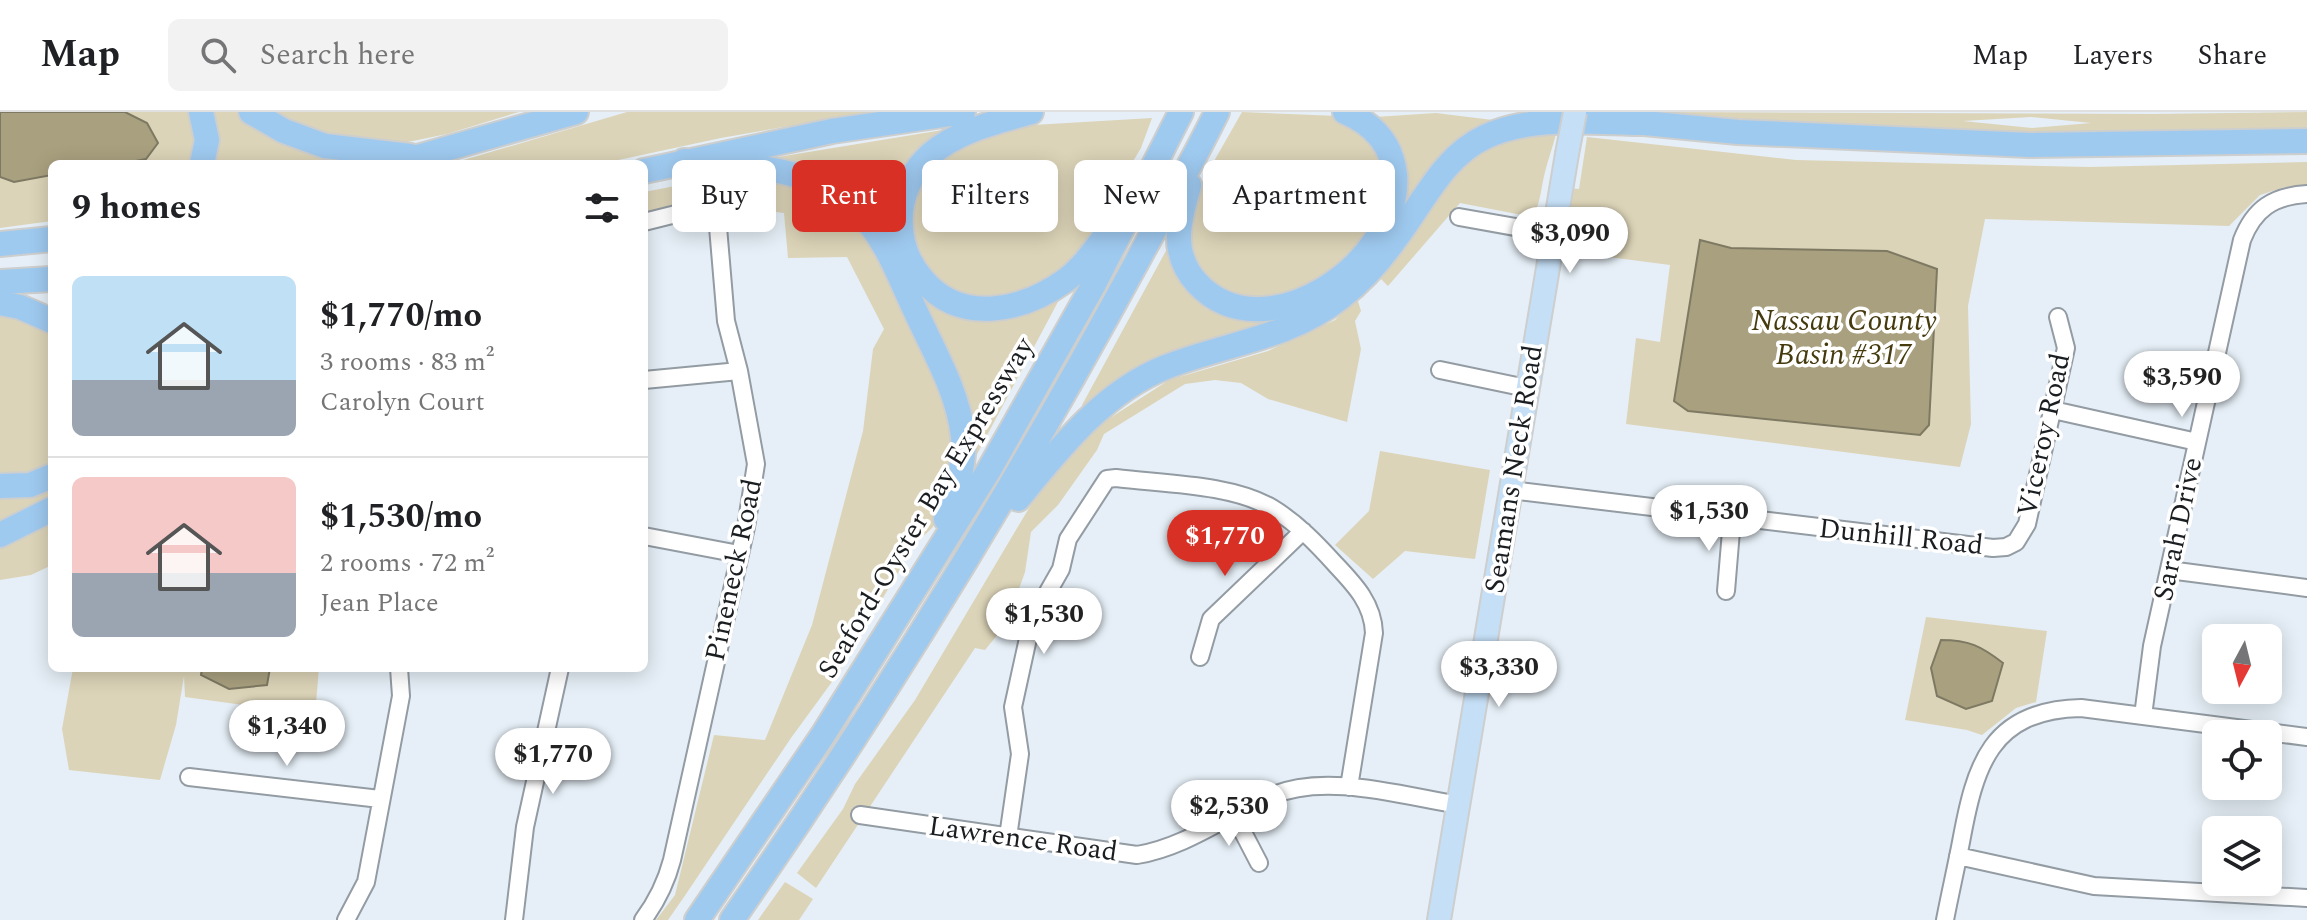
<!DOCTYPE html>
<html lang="en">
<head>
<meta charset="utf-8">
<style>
  body { margin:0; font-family:Spectral,serif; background:#f2f2f2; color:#202124; height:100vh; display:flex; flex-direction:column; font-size:30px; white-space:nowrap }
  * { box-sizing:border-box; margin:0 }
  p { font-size:26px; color:#757577 }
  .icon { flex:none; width:44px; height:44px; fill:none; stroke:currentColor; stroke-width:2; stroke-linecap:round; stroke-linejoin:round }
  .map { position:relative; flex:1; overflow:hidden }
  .side { position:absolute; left:48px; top:48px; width:600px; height:512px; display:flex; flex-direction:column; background:#fff; border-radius:12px; box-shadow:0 4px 20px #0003 }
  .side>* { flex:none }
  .top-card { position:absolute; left:672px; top:48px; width:760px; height:72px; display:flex; gap:16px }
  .needle { width:52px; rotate:187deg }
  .tools { position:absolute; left:2202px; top:512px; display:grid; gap:16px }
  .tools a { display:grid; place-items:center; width:80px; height:80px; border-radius:12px; background:#fff; box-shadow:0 4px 20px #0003; font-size:40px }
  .price { position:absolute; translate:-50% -68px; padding:0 18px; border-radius:28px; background:#fff; color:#222; font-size:26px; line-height:52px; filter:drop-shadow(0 2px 4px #0008) }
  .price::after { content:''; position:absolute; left:50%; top:48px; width:24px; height:18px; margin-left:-12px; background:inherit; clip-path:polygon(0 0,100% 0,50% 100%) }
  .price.selected { background:#d93025; color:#fff }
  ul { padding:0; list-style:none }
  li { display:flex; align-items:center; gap:24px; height:200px; padding:0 24px }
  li+li { border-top:2px solid #e0e0e0 }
  li span { display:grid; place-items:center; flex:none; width:224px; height:160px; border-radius:12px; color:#555 }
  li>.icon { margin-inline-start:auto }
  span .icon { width:96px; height:96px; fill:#fffc; stroke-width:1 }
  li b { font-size:34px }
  h2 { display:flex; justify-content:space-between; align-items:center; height:96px; padding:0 24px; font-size:34px }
  .pill { padding:0 28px; border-radius:12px; background:#fff; box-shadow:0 4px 20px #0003; font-size:28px; line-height:72px }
  .pill.selected { background:#d93025; color:#fff }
  header { display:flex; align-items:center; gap:48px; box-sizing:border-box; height:112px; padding:0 40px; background:#fff; border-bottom:2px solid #e0e0e0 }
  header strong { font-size:38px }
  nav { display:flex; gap:44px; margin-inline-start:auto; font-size:28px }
  .search { width:560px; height:72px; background:#f2f2f2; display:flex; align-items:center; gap:20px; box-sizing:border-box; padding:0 28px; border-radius:12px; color:#757577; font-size:30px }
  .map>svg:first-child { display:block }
  .green { fill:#dcd4b8; fill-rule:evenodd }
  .water { fill:#a9a07f; stroke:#7e7963; stroke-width:2 }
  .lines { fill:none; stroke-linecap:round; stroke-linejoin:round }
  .minor-casing { stroke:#939ba3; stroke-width:20 }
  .major-casing { stroke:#cdcece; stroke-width:26 }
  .highway-casing { stroke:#cdcece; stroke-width:28 }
  .minor { stroke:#fff; stroke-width:16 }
  .major { stroke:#c5dff6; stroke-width:22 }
  .highway { stroke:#9fcaf0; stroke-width:24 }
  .major-bridge-casing { stroke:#cdcece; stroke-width:26; stroke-linecap:butt }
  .major-bridge { stroke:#c5dff6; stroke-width:22 }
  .labels { text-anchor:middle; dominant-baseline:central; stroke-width:7; stroke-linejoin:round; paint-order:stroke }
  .street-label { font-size:28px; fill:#1b1e21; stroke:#fff }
  .water-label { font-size:30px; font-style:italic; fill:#463b0f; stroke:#fff }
</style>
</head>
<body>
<header>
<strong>Map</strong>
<div class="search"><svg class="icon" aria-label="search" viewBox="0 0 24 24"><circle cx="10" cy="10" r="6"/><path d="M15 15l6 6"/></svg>Search here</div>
<nav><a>Map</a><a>Layers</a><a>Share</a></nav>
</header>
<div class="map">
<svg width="2307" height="808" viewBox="0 0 2307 808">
  <rect width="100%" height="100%" fill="#e6eff7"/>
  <!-- green -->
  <path class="green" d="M0 0H190L198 36 192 52H52V109L0 116Z
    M207 0H237L285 29 354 48V52H212Z
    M257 0H519L447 22 398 32H357Z
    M627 0H870L721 26 600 52H450Z
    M1242 0 1338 4 1360 15 1389 55 1384 99 1338 161 1293 186 1249 193 1193 157 1183 120 1197 79Z
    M1664 0 2153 2 2307 0V20L2107 24 1884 19ZM2031 5 2091 11 2032 16 1963 9Z
    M1436 1 1501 9 1399 111 1375 5Z
    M1152 6 1141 36 1074 148 1041 176 997 192 952 184 917 152 905 109 916 66 940 43 1014 14Z
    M961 15 945 24 889 127 777 50 778 45Z
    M1556 22C1553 35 1548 47 1545 60 1541 76 1541 89 1533 105L1460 91 1388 174 1379 165 1422 111 1450 64 1470 45 1503 25Z
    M1587 25 1796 48 2089 55 2307 50V74L2285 75 2260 83 2229 114 1985 107 1968 194 1971 312 1960 355 1626 312 1636 226 1660 230 1670 153 1555 138 1566 76 1579 77Z
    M743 63 771 64 836 86 877 130 955 315 946 396 932 416 915 432 837 563 791 626 684 785 668 808H656L675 783 714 623 765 628 812 513 863 319 873 237 884 217 847 145 788 146 784 101 734 94 723 99C702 80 668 95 644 100V80L696 70 741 71Z
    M1174 124 1180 166 1206 197 1244 207 1301 200 1083 298 1082 293Z
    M919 173 940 191 1058 180 1060 186 966 363Z
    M1357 186 1361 199 1355 209 1361 237 1347 310 1268 287 1241 271 1215 268 1185 272 1104 322 1097 338 1058 393 1031 420 1025 460 1007 511 985 538 975 536 816 776 797 761 843 697 855 672 915 588 1035 386 1096 315 1169 268 1268 239 1335 208Z
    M0 199 52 219V356L0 368Z
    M1380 339 1490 358 1475 447 1405 439 1373 467 1335 433 1369 399Z
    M52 370V392L0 417V382Z
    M52 406V453L31 463 0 468V432Z
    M1926 505 2047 519 2036 590 2016 596 1982 623 1967 618 1905 608Z
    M73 556H202V563L266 573 270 556H319L315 603 185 585 184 564 176 613 160 668 69 658 62 617Z
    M785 770 813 787 799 808H758Z"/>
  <!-- water -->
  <path class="water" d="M0 0H125L147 11 158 31 146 47 121 52H52V63L14 70 0 65Z
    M1700 128 1731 136 1887 139 1937 157 1929 313 1920 323 1688 299 1674 289Z
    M1941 528C1969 528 1981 534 2003 551L1992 589 1966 597 1937 584 1931 556Z
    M202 556H270L267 573 229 577 201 563Z"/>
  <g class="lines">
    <!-- minor casing -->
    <g class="minor-casing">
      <path id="minor" d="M1459 105 1554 122
        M1440 258 1526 276
        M644 268 739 259
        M2053 298 2197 330
        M1510 378 1993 436 2006 435 2016 430 2027 412 2066 236 2058 205
        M644 424 739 442
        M2169 458 2307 476
        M1726 479 1732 407
        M1200 545 1211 507 1303 419
        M2143 604 2152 534 2242 128C2254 97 2273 84 2307 82
        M189 665 380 687
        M860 703 1137 743C1186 735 1227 703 1271 684 1325 660 1403 684 1459 693
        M1234 703 1259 751
        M1008 725 1020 642 1013 595 1032 508 1061 457 1068 427 1107 367 1116 366C1164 372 1231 372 1272 396 1297 411 1317 432 1336 453 1355 473 1373 492 1374 521L1349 675
        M1958 744 2094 774 2307 786
        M346 808 366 770 401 584 399 556
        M514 808 525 715 560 556
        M643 808C657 789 666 771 672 748L746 415 756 352 739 259 726 209 718 115 710 102 696 97 644 110
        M1945 808C1950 782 1956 756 1961 730 1975 654 1990 598 2081 596L2307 625"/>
    </g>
    <!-- major casing -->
    <g class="major-casing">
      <path id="major" d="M1439 808 1567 42"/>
    </g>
    <!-- highway casing -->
    <g class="highway-casing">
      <path id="highway" d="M201 0 207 28 202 52
        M251 0 284 19 325 34 410 44
        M1031 0C997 10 959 18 931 42 914 57 903 78 901 100 899 125 906 149 923 168 961 213 1023 199 1066 168 1082 156 1094 139 1106 123
        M1634 10 1738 20 2029 33 2307 29
        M684 49C733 53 789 53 833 79 848 88 862 102 873 116 891 141 902 171 915 198 933 238 958 279 963 324 965 353 957 380 946 407
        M393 52 576 0
        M644 59 832 19 963 0
        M1189 73C1185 89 1180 104 1179 120 1178 139 1184 157 1197 171 1264 244 1402 150 1395 63 1392 32 1373 12 1345 0
        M0 132 52 127
        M0 170 52 167
        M0 191 20 195 52 209
        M0 374 30 373 52 364
        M1018 387C1059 337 1104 279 1166 255 1226 231 1288 227 1340 186 1361 170 1379 150 1394 129 1422 93 1442 45 1485 25 1534 2 1595 11 1647 11
        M0 423 52 397
        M697 808 823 623 989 358 1094 172 1181 0
        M732 808C881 594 1016 373 1140 144 1166 96 1193 49 1217 0"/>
    </g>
    <!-- minor -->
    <use href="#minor" class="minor"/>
    <!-- major -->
    <use href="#major" class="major"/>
    <!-- highway -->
    <use href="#highway" class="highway"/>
    <!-- major-bridge casing -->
    <g class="major-bridge-casing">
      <path id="major-bridge" d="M1567 42 1575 0"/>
    </g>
    <!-- major-bridge -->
    <use href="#major-bridge" class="major-bridge"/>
  </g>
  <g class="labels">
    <!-- street labels -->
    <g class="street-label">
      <text transform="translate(2044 323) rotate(-78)">Viceroy Road</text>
      <text transform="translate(1514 357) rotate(-81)">Seamans Neck Road</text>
      <text transform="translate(926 396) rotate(-59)">Seaford-Oyster Bay Expressway</text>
      <text transform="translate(2178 417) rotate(-78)">Sarah Drive</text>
      <text transform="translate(1901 425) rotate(6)">Dunhill Road</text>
      <text transform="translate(734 458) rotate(-78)">Pineneck Road</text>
      <text transform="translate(1023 727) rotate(8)">Lawrence Road</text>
    </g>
    <!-- water labels -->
    <g class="water-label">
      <text x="1844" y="209">Nassau County<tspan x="1844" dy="34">Basin #317</tspan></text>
    </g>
  </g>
</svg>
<div class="tools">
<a><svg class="needle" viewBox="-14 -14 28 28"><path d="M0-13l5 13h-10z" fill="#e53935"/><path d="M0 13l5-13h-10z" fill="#757577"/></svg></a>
<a><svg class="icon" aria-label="locate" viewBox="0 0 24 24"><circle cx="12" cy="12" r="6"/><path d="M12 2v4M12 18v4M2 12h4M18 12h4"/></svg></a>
<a><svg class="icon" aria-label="layers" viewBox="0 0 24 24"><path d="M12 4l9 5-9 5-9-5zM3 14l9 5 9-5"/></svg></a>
</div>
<b class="price" style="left:1570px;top:163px">$3,090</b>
<b class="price" style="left:2182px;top:307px">$3,590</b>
<b class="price" style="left:1709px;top:441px">$1,530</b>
<b class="price selected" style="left:1225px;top:466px">$1,770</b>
<b class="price" style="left:1044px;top:544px">$1,530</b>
<b class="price" style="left:1499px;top:597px">$3,330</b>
<b class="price" style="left:287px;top:656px">$1,340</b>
<b class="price" style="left:553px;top:684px">$1,770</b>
<b class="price" style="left:1229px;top:736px">$2,530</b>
<div class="top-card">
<a class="pill">Buy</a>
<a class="pill selected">Rent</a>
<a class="pill">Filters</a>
<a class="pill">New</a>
<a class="pill">Apartment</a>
</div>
<section class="side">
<h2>9 homes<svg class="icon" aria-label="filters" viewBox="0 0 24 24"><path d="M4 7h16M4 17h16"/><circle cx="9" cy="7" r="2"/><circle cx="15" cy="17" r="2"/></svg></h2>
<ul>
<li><span style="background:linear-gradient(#bfe0f5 65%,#9aa5b1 0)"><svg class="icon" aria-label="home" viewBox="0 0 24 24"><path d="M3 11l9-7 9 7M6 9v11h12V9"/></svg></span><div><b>$1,770/mo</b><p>3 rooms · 83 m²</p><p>Carolyn Court</p></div></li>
<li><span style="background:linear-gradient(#f6c9c9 60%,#9aa5b1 0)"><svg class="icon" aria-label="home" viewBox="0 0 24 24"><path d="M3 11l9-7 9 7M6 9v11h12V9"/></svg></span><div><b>$1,530/mo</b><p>2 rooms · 72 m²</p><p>Jean Place</p></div></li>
</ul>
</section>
</div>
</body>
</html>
